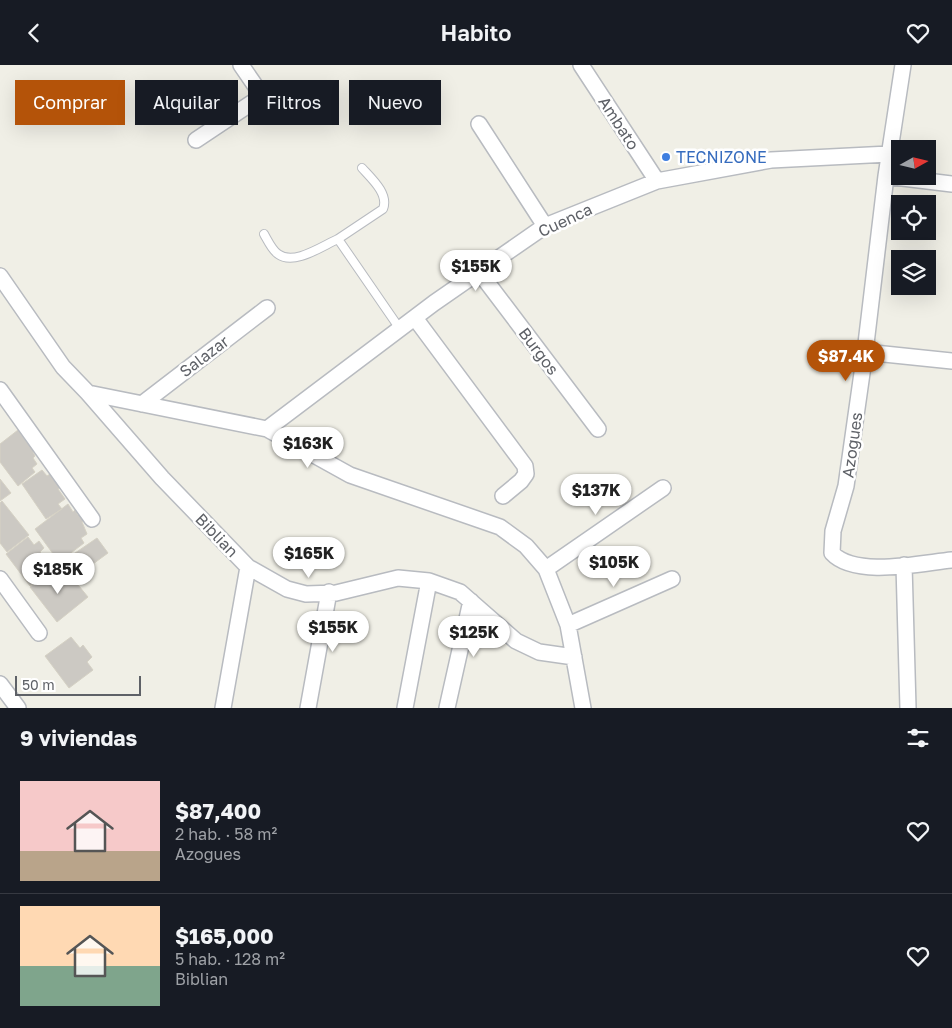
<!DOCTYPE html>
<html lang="es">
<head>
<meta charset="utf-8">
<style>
  body { margin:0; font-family:"Golos Text",sans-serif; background:#20242c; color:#f1f3f6; height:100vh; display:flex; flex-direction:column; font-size:19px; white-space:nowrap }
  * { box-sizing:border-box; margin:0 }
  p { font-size:16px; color:#9ea1a6 }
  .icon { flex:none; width:28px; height:28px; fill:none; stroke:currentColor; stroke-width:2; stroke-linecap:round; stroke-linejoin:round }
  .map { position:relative; height:643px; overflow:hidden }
  .drawer { display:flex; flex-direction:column; background:#171b24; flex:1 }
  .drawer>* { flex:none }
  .guide { position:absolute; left:15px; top:15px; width:500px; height:45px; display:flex; gap:10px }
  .needle { width:32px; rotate:82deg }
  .tools { position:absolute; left:891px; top:75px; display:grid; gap:10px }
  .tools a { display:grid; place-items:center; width:45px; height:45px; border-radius:0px; background:#171b24; box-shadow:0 5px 20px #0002; font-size:25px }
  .scale { position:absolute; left:15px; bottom:12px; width:126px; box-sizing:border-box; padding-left:5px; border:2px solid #5e6167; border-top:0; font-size:14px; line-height:18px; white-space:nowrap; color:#5e6167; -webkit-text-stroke:4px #fff; paint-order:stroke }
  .price { position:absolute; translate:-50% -42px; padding:0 11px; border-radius:18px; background:#fff; color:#222; font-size:16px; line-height:32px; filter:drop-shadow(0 1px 2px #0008) }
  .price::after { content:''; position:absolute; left:50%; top:30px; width:15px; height:11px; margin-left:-8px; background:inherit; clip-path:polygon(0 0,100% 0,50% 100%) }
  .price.current { background:#b45309; color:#fff }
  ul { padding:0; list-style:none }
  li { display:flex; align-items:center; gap:15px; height:125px; padding:0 20px }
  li+li { border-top:1px solid #363941 }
  li span { display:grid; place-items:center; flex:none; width:140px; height:100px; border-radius:0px; color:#555 }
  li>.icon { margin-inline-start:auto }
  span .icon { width:60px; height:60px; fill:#fffc; stroke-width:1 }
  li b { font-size:21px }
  h2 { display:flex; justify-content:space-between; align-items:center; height:60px; padding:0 20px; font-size:21px }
  .chip { padding:0 18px; border-radius:0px; background:#171b24; box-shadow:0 5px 20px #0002; font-size:18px; line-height:45px }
  .chip.current { background:#b45309; color:#fff }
  header { display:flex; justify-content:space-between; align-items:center; height:65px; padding:0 20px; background:#171b24; font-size:22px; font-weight:600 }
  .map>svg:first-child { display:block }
  .building { fill:#ccc9c3; stroke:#d5d1c4 }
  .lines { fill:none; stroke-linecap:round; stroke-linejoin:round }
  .lane-casing { stroke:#b8bbc0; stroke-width:10 }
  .street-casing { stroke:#b8bbc0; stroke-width:18 }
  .lane { stroke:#fff; stroke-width:8 }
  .street { stroke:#fff; stroke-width:15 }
  .shop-dot { fill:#3f7fe0; stroke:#fff; stroke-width:2 }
  .labels { text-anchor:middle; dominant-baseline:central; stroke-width:5; stroke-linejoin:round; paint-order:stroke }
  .street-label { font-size:16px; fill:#5e6167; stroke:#fff }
  .shop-label { font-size:16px; fill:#366cbe; stroke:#fff; text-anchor:start }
</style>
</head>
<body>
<header><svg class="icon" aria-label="back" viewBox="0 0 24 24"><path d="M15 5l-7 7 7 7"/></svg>Habito<svg class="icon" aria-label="heart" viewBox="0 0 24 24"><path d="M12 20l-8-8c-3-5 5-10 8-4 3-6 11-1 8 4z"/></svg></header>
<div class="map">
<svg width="952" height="643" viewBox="0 0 952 643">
  <rect width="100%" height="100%" fill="#f0efe6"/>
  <!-- building -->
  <path class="building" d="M18 365 28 379 34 375 39 382 33 387 35 391 33 393 37 399 32 403 35 407 18 421 0 397V379Z
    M42 405 47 411 50 409 54 415 58 412 64 420 58 424 65 434 58 439 62 444 46 454 22 419Z
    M0 414 11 428 0 436Z
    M2 436 29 470 7 487 0 478V438Z
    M68 439 73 447 75 445 78 450 82 447 87 453 82 457 87 469 81 473 84 478 59 497 35 464Z
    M28 472 34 480 39 476 44 483 40 487 52 503 30 521 6 489Z
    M97 473 108 488 71 515 59 499Z
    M53 504 69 519 74 515 88 532 57 557 30 522Z
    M71 572 80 583 83 580 92 592 87 597 93 605 69 623 45 591Z"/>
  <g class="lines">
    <!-- lane casing -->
    <g class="lane-casing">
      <path id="lane" d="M264 169C268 176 272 185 278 189 294 201 322 181 338 174L400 264
        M338 174 383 144C389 129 372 114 362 103"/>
    </g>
    <!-- street casing -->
    <g class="street-casing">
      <path id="street" d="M241 0 272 45
        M581 0 657 116
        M903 0 886 111 865 287 846 421 833 466 832 488C855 513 921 498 952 495
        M479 59 545 161
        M196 75 262 31
        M886 111 952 119
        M480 208 598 364
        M0 211 63 302 88 328 267 364 350 410 500 462 526 481 546 504 568 560 583 643
        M415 253 525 401 526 409 521 416 503 431
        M865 287 952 296
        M0 325 92 454
        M88 328 162 413 248 502 287 524 306 529 336 528 398 513 429 516 460 527 516 576 539 587 574 592
        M142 339 267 243
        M267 364 434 238 545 161 657 116 771 95 889 89
        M904 500 908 643
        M546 504 663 423
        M0 514 39 568
        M568 560 672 514
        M0 619 18 643
        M223 643 248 502
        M308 643 329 527
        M405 643 429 516
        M447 643 471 536"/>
    </g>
    <!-- lane -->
    <use href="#lane" class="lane"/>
    <!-- street -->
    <use href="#street" class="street"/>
  </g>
  <!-- markers -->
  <circle class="shop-dot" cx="666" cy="92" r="5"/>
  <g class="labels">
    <!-- street labels -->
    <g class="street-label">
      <text transform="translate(619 58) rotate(57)">Ambato</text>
      <text transform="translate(565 155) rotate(-25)">Cuenca</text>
      <text transform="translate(539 286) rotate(53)">Burgos</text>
      <text transform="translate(204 291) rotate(-37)">Salazar</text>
      <text transform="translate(852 380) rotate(-82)">Azogues</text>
      <text transform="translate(217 470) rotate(46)">Biblian</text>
    </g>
    <!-- shop labels -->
    <g class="shop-label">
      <text x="676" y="92">TECNIZONE</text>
    </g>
  </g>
</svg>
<div class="tools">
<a><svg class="needle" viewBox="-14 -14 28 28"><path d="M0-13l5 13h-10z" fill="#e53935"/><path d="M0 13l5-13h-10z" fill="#9ea1a6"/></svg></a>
<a><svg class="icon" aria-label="locate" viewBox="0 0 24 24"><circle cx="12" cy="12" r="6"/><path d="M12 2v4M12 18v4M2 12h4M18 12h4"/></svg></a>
<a><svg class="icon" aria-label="layers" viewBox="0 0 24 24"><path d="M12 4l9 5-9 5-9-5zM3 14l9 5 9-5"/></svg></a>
</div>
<div class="scale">50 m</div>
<b class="price" style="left:476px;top:227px">$155K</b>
<b class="price current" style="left:846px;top:317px">$87.4K</b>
<b class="price" style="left:308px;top:404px">$163K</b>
<b class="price" style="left:596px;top:451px">$137K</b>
<b class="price" style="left:309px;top:514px">$165K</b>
<b class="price" style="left:614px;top:523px">$105K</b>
<b class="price" style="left:58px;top:530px">$185K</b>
<b class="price" style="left:333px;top:588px">$155K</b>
<b class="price" style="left:474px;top:593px">$125K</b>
<div class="guide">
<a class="chip current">Comprar</a>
<a class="chip">Alquilar</a>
<a class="chip">Filtros</a>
<a class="chip">Nuevo</a>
</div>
</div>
<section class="drawer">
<h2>9 viviendas<svg class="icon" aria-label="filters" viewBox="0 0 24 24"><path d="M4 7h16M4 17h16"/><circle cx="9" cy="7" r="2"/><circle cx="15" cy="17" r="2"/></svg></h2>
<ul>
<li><span style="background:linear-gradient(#f6c9c9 70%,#b9a48a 0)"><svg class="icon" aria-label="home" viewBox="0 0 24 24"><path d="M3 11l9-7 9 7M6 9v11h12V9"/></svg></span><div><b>$87,400</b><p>2 hab. · 58 m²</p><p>Azogues</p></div><svg class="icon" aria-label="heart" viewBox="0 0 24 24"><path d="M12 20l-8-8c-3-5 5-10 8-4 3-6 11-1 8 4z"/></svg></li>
<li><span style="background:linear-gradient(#ffd9b3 60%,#7fa58c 0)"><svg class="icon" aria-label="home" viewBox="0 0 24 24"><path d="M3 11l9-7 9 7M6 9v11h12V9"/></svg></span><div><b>$165,000</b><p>5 hab. · 128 m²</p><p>Biblian</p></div><svg class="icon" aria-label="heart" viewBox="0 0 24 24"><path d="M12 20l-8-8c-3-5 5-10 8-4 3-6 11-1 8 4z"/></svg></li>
</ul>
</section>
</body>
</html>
